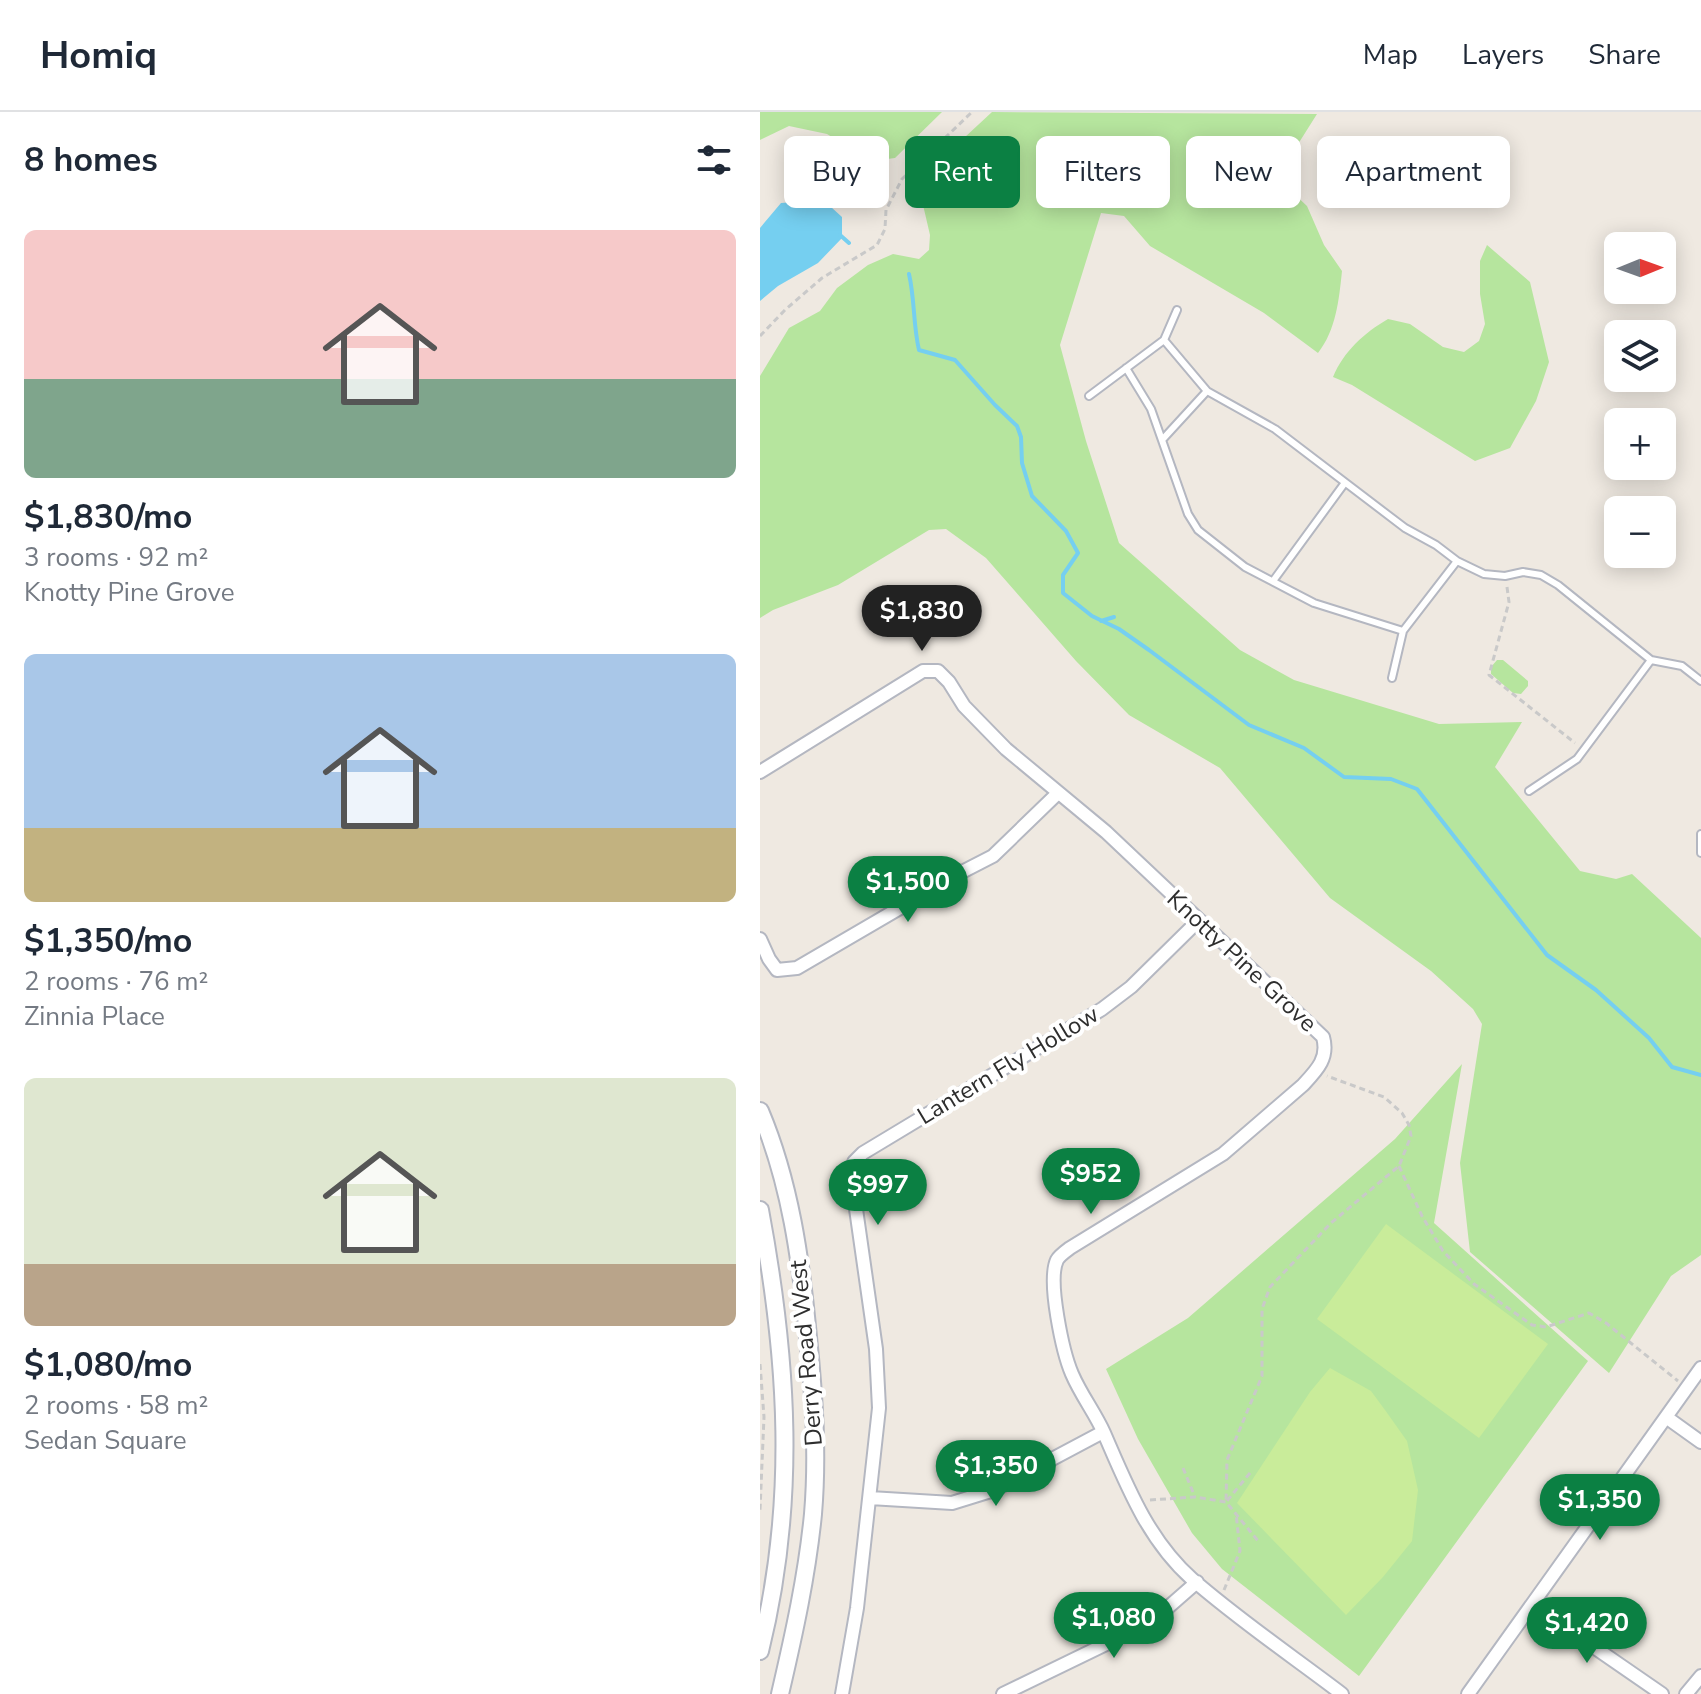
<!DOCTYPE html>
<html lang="en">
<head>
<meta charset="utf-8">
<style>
  body { margin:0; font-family:"Nunito Sans",sans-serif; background:#f2f2f3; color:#1f2937; height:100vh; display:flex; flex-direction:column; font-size:30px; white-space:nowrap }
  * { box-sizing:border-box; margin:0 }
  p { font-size:26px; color:#747a83 }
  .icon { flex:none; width:44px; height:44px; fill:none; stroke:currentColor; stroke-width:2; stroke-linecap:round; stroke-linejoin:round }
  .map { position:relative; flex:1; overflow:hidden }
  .drawer { display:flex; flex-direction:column; background:#fff; width:760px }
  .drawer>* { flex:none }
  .hud { position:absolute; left:24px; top:24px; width:760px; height:72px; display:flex; gap:16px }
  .needle { width:52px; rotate:89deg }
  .controls { position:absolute; left:844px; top:120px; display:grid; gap:16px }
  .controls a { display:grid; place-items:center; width:72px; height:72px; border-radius:12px; background:#fff; box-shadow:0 4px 20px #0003; font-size:40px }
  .price { position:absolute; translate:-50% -68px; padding:0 18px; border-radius:28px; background:#0b8043; color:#fff; font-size:26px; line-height:52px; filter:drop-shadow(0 2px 4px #0008) }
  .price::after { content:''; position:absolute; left:50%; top:48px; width:24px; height:18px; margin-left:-12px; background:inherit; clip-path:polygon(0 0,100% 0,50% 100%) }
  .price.on { background:#222; color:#fff }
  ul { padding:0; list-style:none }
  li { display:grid; align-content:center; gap:16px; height:424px; padding:0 24px }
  li span { display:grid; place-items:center; height:248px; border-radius:12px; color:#555 }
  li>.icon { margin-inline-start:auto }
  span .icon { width:144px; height:144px; fill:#fffc; stroke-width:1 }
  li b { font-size:34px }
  h2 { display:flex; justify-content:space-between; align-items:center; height:96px; padding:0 24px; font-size:34px }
  .chip { padding:0 28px; border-radius:12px; background:#fff; box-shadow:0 4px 20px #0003; font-size:28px; line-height:72px }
  .chip.on { background:#0b8043; color:#fff }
  header { display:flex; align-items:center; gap:48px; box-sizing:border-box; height:112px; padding:0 40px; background:#fff; border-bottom:2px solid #e0e1e3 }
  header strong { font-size:38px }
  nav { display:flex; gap:44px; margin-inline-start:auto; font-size:28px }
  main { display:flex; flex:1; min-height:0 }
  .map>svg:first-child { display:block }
  .green { fill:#b6e59e }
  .pitch { fill:#c9ec9a }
  .water { fill:#75cff0 }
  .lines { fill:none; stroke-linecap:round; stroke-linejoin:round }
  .stream { stroke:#75cff0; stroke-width:4 }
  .lane-casing { stroke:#b4b7c1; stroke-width:10 }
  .street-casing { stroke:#b4b7c1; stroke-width:16 }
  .secondary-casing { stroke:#b4b7c1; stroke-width:20 }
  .path { stroke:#c9c9c9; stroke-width:3; stroke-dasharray:6 4; stroke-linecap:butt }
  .lane { stroke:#fff; stroke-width:6 }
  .street { stroke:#fff; stroke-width:12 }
  .secondary { stroke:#fff; stroke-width:16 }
  .labels { text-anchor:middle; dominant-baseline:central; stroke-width:8; stroke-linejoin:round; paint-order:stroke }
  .street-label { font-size:24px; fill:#2e2e2e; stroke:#fff }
</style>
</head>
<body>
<header>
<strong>Homiq</strong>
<nav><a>Map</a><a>Layers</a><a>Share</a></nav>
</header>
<main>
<section class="drawer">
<h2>8 homes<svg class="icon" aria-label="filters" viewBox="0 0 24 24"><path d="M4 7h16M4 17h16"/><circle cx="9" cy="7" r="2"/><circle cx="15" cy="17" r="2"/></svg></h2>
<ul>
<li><span style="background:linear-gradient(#f6c9c9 60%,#7fa58c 0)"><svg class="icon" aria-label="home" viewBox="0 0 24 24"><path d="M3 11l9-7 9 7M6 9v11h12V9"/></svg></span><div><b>$1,830/mo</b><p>3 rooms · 92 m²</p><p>Knotty Pine Grove</p></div></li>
<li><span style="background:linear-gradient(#a9c7e8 70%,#c2b280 0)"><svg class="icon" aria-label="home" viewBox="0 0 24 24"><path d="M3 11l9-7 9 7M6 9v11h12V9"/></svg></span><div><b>$1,350/mo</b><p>2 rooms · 76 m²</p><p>Zinnia Place</p></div></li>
<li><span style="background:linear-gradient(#dfe7d0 75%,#b9a48a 0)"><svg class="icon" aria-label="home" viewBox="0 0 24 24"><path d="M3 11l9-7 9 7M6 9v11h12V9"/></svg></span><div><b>$1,080/mo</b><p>2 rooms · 58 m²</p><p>Sedan Square</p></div></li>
</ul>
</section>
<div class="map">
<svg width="941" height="1582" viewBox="0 0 941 1582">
  <rect width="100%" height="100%" fill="#efe9e1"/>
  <!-- green -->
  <path class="green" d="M0 0H182L135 46 111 49 67 22 29 14 0 28Z
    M232 0 557 2 528 48 531 79 547 94 564 133 582 159C579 188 576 218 558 241L504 201 390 134 364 104 341 101 300 233 326 329 359 431 480 538 534 568 679 612 762 610 735 655 820 759 856 767 872 762 941 826V1143L911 1164 849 1261 710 1140 700 1051 722 912 713 897 671 859 570 786 460 656 369 603 316 549 226 446 186 417 169 418 78 473 13 498 0 506V264L29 216 60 199 77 176 108 153 133 142 159 147 169 138 170 123 160 80 177 51Z
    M727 133 770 170 789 250 776 289 750 336 715 349 592 273 573 265C584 239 604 221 628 207L650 212 683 235 704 240 719 229 725 212 720 182V149Z
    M737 548H743L768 569V574L761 582 753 581 731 562V555Z
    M702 952 674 1111 828 1249 599 1564 462 1457 432 1421 378 1327 346 1257 428 1206 635 1027Z"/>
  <!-- pitch -->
  <path class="pitch" d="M626 1112 788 1232 719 1326 557 1207Z
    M570 1256 611 1279 625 1298 647 1329 658 1378 652 1429 623 1465 586 1503 477 1391 550 1280Z"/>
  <!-- water -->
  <path class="water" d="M51 89 71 95 82 105V126L58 151 18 174 0 189V116L21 91Z"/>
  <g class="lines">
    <!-- stream -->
    <path class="stream" d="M80 123 89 131
      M149 162C155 188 153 213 159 238L195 248 235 293 257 314 261 325 262 351 272 384 306 419 318 441 303 463V481L332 504 359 517 389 538 489 613 544 636 584 665 631 667 657 677 787 843 836 878 889 926 912 955 941 963
      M341 509 354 505"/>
    <!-- lane casing -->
    <g class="lane-casing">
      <path id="lane" d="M404 228 447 279 515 317 645 416 676 433 697 449 724 462 745 464 763 460 781 463 798 473 891 548 922 554 941 569
        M366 256 391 297 428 402 438 418 485 455 554 491 643 519
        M329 284 404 228 417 198
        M402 328 447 279
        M513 469 584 372
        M632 566 643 519 697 449
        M769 679 817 647 891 548
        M941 722V741"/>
    </g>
    <!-- street casing -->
    <g class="street-casing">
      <path id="street" d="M0 660 163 559H178L189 570 204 594 246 637 346 720 563 925C569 946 557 958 543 973L463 1042 310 1136C306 1139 299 1144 297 1148 287 1169 303 1241 312 1262 321 1283 335 1301 344 1321 367 1374 388 1428 432 1467 479 1508 532 1544 582 1582
        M0 827 9 847 17 858 37 856 198 762 233 744 298 681
        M906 1305 941 1330
        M110 1386 192 1391 234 1378 343 1320
        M773 1493 902 1582
        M82 1582 97 1496 119 1296 116 1237 92 1069 94 1050 103 1041 342 897 371 875 438 809
        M243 1582 348 1531 405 1498 437 1470
        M708 1582 941 1256
        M926 1582 941 1564"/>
    </g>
    <!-- secondary casing -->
    <g class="secondary-casing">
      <path id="secondary" d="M0 999C30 1070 41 1148 48 1225 54 1284 58 1343 53 1402 47 1463 34 1522 20 1582
        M0 1098C28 1248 37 1390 0 1539"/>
    </g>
    <!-- path -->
    <path class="path" d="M0 224 25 198 62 166 117 133 125 117 126 98 142 67 212 0
      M747 475 749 490 729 563 815 631
      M639 1054 662 1104 683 1139 714 1172 772 1213 786 1215 829 1201 846 1211 918 1269
      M0 1252 4 1305 0 1398
      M423 1356 435 1385
      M490 1361 466 1390 467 1348 502 1264V1197L510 1175 571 1111 639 1054 651 1024 649 1013 642 1001 624 985 567 964
      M390 1388 435 1385 466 1390 499 1430
      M464 1478 480 1439 476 1401"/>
    <!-- lane -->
    <use href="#lane" class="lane"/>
    <!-- street -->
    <use href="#street" class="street"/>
    <!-- secondary -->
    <use href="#secondary" class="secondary"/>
  </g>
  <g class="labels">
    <!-- street labels -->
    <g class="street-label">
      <text transform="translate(482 849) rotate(43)">Knotty Pine Grove</text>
      <text transform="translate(248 953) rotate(-31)">Lantern Fly Hollow</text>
      <text transform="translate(46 1241) rotate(-95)">Derry Road West</text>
    </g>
  </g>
</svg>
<div class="controls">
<a><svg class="needle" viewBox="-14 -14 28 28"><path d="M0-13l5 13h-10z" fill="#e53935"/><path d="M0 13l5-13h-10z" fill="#747a83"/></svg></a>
<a><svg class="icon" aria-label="layers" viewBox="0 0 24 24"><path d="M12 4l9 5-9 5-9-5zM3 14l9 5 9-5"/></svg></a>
<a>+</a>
<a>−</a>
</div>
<b class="price on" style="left:162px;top:541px">$1,830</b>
<b class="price" style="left:148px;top:812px">$1,500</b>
<b class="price" style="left:331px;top:1104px">$952</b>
<b class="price" style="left:118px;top:1115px">$997</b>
<b class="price" style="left:236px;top:1396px">$1,350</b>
<b class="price" style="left:840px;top:1430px">$1,350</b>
<b class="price" style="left:354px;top:1548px">$1,080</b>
<b class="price" style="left:827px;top:1553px">$1,420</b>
<div class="hud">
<a class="chip">Buy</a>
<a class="chip on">Rent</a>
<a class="chip">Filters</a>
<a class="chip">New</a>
<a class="chip">Apartment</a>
</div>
</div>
</main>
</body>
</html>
